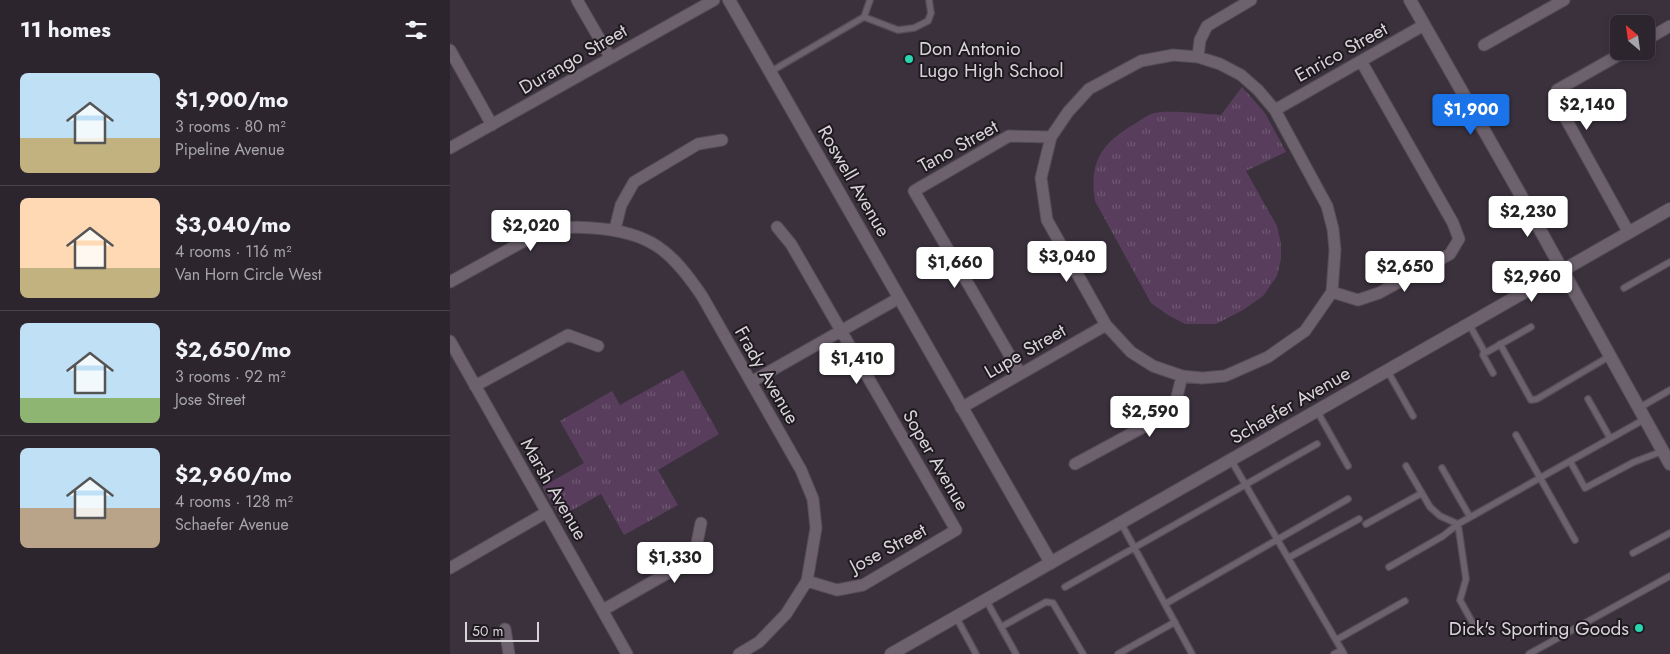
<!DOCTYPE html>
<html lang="en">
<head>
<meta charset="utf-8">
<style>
  body { margin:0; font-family:Jost,sans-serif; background:#383139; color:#f1f3f6; height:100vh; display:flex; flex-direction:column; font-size:19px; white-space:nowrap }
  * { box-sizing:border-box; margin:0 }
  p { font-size:16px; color:#a6a5aa }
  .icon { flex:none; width:28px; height:28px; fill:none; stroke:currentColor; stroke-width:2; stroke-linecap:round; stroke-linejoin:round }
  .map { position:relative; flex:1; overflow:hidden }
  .side { display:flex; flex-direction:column; background:#2c252d; width:450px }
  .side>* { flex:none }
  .needle { width:32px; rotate:331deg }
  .buttons { position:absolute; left:1160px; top:15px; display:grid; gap:10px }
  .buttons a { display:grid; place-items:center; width:45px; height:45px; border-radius:8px; background:#2c252d; box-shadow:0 2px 8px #0003,0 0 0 1px #484249; font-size:25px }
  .scale { position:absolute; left:15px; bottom:12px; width:74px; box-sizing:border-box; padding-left:5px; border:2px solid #d8d2d9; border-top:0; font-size:14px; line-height:18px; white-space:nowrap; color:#d8d2d9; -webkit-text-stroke:4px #1f1a1f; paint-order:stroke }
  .price { position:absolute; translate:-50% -42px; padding:0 11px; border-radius:5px; background:#fff; color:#222; font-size:16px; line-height:32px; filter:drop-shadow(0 1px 2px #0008) }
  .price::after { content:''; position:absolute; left:50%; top:30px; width:15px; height:11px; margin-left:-8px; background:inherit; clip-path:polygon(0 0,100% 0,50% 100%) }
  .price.selected { background:#1a73e8; color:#fff }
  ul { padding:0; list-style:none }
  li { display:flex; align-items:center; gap:15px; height:125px; padding:0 20px }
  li+li { border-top:1px solid #484249 }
  li span { display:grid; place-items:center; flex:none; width:140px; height:100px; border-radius:8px; color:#555 }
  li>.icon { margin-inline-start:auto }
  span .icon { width:60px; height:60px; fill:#fffc; stroke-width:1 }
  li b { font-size:21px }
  h2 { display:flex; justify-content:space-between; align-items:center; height:60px; padding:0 20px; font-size:21px }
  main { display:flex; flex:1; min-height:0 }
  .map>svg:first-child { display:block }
  .grass { fill:url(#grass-tufts) }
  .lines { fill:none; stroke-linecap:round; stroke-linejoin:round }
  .lane-casing { stroke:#544d56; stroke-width:8 }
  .street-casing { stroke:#544d56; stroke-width:13 }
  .secondary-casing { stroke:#544d56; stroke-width:14 }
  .lane { stroke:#6c616d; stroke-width:5.5 }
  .street { stroke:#6c616d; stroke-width:11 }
  .secondary { stroke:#6c616d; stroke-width:12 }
  .poi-dot { fill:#28d5ad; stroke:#1f1a1f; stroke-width:2 }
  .labels { text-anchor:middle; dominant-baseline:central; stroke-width:4; stroke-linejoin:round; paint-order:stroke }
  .poi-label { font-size:19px; fill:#d8d2d9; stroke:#1f1a1f; text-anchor:start }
  .street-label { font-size:19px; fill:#d8d2d9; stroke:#1f1a1f }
</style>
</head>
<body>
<main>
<section class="side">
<h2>11 homes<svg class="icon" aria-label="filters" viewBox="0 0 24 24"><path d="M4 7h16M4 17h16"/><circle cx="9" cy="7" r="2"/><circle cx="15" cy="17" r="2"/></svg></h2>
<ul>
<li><span style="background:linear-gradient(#bfe0f5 65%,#c2b280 0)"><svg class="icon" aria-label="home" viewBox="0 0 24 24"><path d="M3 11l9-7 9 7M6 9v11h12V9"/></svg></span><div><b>$1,900/mo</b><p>3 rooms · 80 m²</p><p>Pipeline Avenue</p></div></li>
<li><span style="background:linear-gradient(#ffd9b3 70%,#c2b280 0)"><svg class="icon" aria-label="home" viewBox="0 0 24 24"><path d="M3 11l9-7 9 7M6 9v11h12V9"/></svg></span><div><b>$3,040/mo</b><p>4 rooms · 116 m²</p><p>Van Horn Circle West</p></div></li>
<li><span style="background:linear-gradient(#bfe0f5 75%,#8fb573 0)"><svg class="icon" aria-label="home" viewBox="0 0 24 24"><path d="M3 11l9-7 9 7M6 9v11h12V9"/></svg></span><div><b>$2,650/mo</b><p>3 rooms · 92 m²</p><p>Jose Street</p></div></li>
<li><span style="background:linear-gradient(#bfe0f5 60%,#b9a48a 0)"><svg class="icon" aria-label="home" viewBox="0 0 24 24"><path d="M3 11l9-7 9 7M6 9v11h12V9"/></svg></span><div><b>$2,960/mo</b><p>4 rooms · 128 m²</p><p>Schaefer Avenue</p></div></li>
</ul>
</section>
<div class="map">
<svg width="1220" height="654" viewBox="0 0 1220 654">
  <defs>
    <pattern id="grass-tufts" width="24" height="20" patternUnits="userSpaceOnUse" patternTransform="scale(1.25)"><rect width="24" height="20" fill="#583e5c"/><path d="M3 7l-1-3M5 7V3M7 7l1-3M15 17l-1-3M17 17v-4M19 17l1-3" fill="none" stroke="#6f5973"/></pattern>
  </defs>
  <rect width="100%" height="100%" fill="#3a313c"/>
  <!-- grass -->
  <path class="grass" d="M792 87 815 113 836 152 796 171 827 226 831 244V259L827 276 813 296 793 310 766 324H735L718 315 701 303 645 201C639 164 650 145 681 126 687 123 694 117 701 114 716 109 753 114 771 115Z
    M233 370 269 434 208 470 228 505 174 535 151 494 110 517 92 487 134 463 110 421 162 391 170 405Z"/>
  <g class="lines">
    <!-- lane casing -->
    <g class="lane-casing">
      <path id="lane" d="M414 17 448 30 464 28 478 21 481 13 479 0
        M320 72 414 17 420 0
        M1174 288 1220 262
        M1019 324 1034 351 1037 352 1081 327
        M1050 344 1081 400 1087 399 1160 356
        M1034 351 1033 355 1043 373
        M937 370 963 416
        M1138 399 1160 438
        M1189 408 1220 390
        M867 411 898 466
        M1066 435 1125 540
        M781 460 894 654
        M1120 461 1135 488 1184 462 1213 451
        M956 466 980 507 990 516 1008 524
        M992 468 1020 517
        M671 523 742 654
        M916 524 972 493
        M1008 524 1016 579 1010 600 1027 631
        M1183 553 1220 533
        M838 558 909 519
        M939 567 993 536 1008 524 1195 419
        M615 587 867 444
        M536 600 551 627 596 602 603 603 633 654
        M715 604 898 499
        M506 617 526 654
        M551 627 566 654
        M886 640 955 601
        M668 654 725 622
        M884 654 892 650
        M1079 654 1220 576"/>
    </g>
    <!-- street casing -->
    <g class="street-casing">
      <path id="street" d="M127 0 160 57
        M1196 40 1220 26
        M1034 45 1114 0
        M0 50 42 125
        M1176 51 1107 90 1105 98 1111 110 1179 233
        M723 55 748 57 770 64 791 75 808 90 825 110 877 206 883 229 885 250 882 292 855 331 818 357 775 376 752 378 732 376 703 366 681 352 656 325 597 220 591 178 601 137 618 112 639 89 691 61Z
        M748 57 750 40 757 26 801 0
        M825 110 974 25
        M0 148 264 0
        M327 227 341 244 506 530 413 585 387 590 357 581
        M165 229 171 205 184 182 248 144 272 140
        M0 282 85 235C105 227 122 226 143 228 200 232 221 250 252 296L351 470 363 499 366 528 357 581 336 614 309 642 289 654
        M882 292 908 300 929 293 1000 254 1009 239 1003 223 911 61
        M0 341 177 654
        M570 373 464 191 559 136 601 137
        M301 382 449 298
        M25 386 118 335 148 346
        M511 408 656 325
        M625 464 699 424 725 405 732 376
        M0 568 97 512
        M153 610 244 558 251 523
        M55 629 59 654"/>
    </g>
    <!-- secondary casing -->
    <g class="secondary-casing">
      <path id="secondary" d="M279 0 601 563
        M960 0 1069 192 1220 464
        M441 654 1220 209"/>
    </g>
    <!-- lane -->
    <use href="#lane" class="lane"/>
    <!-- street -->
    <use href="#street" class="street"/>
    <!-- secondary -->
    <use href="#secondary" class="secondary"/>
  </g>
  <!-- markers -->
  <g class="poi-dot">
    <circle cx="459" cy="59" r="5"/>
    <circle cx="1189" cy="628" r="5"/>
  </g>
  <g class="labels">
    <!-- poi labels -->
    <g class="poi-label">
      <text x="469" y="48">Don Antonio<tspan x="469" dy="22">Lugo High School</tspan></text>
      <text x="1179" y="628" text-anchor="end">Dick's Sporting Goods</text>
    </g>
    <!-- street labels -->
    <g class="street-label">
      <text transform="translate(891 52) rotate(-29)">Enrico Street</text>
      <text transform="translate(123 59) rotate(-30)">Durango Street</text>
      <text transform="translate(508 146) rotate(-29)">Tano Street</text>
      <text transform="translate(404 181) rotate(60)">Roswell Avenue</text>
      <text transform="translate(575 351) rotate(-30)">Lupe Street</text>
      <text transform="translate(317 375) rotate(60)">Frady Avenue</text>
      <text transform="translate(840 405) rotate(-30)">Schaefer Avenue</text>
      <text transform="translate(486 460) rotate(60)">Soper Avenue</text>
      <text transform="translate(104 489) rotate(60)">Marsh Avenue</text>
      <text transform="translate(438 548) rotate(-28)">Jose Street</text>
    </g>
  </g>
</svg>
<div class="buttons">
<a><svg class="needle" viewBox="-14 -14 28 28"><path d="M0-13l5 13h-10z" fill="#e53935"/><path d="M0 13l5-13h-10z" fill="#a6a5aa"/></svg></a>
</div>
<div class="scale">50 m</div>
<b class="price" style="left:1137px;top:131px">$2,140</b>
<b class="price selected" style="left:1021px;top:136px">$1,900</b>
<b class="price" style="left:1078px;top:238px">$2,230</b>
<b class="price" style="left:81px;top:252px">$2,020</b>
<b class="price" style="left:617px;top:283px">$3,040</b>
<b class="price" style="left:505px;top:289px">$1,660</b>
<b class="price" style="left:955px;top:293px">$2,650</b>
<b class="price" style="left:1082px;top:303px">$2,960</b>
<b class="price" style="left:407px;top:385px">$1,410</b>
<b class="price" style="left:700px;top:438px">$2,590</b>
<b class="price" style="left:225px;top:584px">$1,330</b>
</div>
</main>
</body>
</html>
